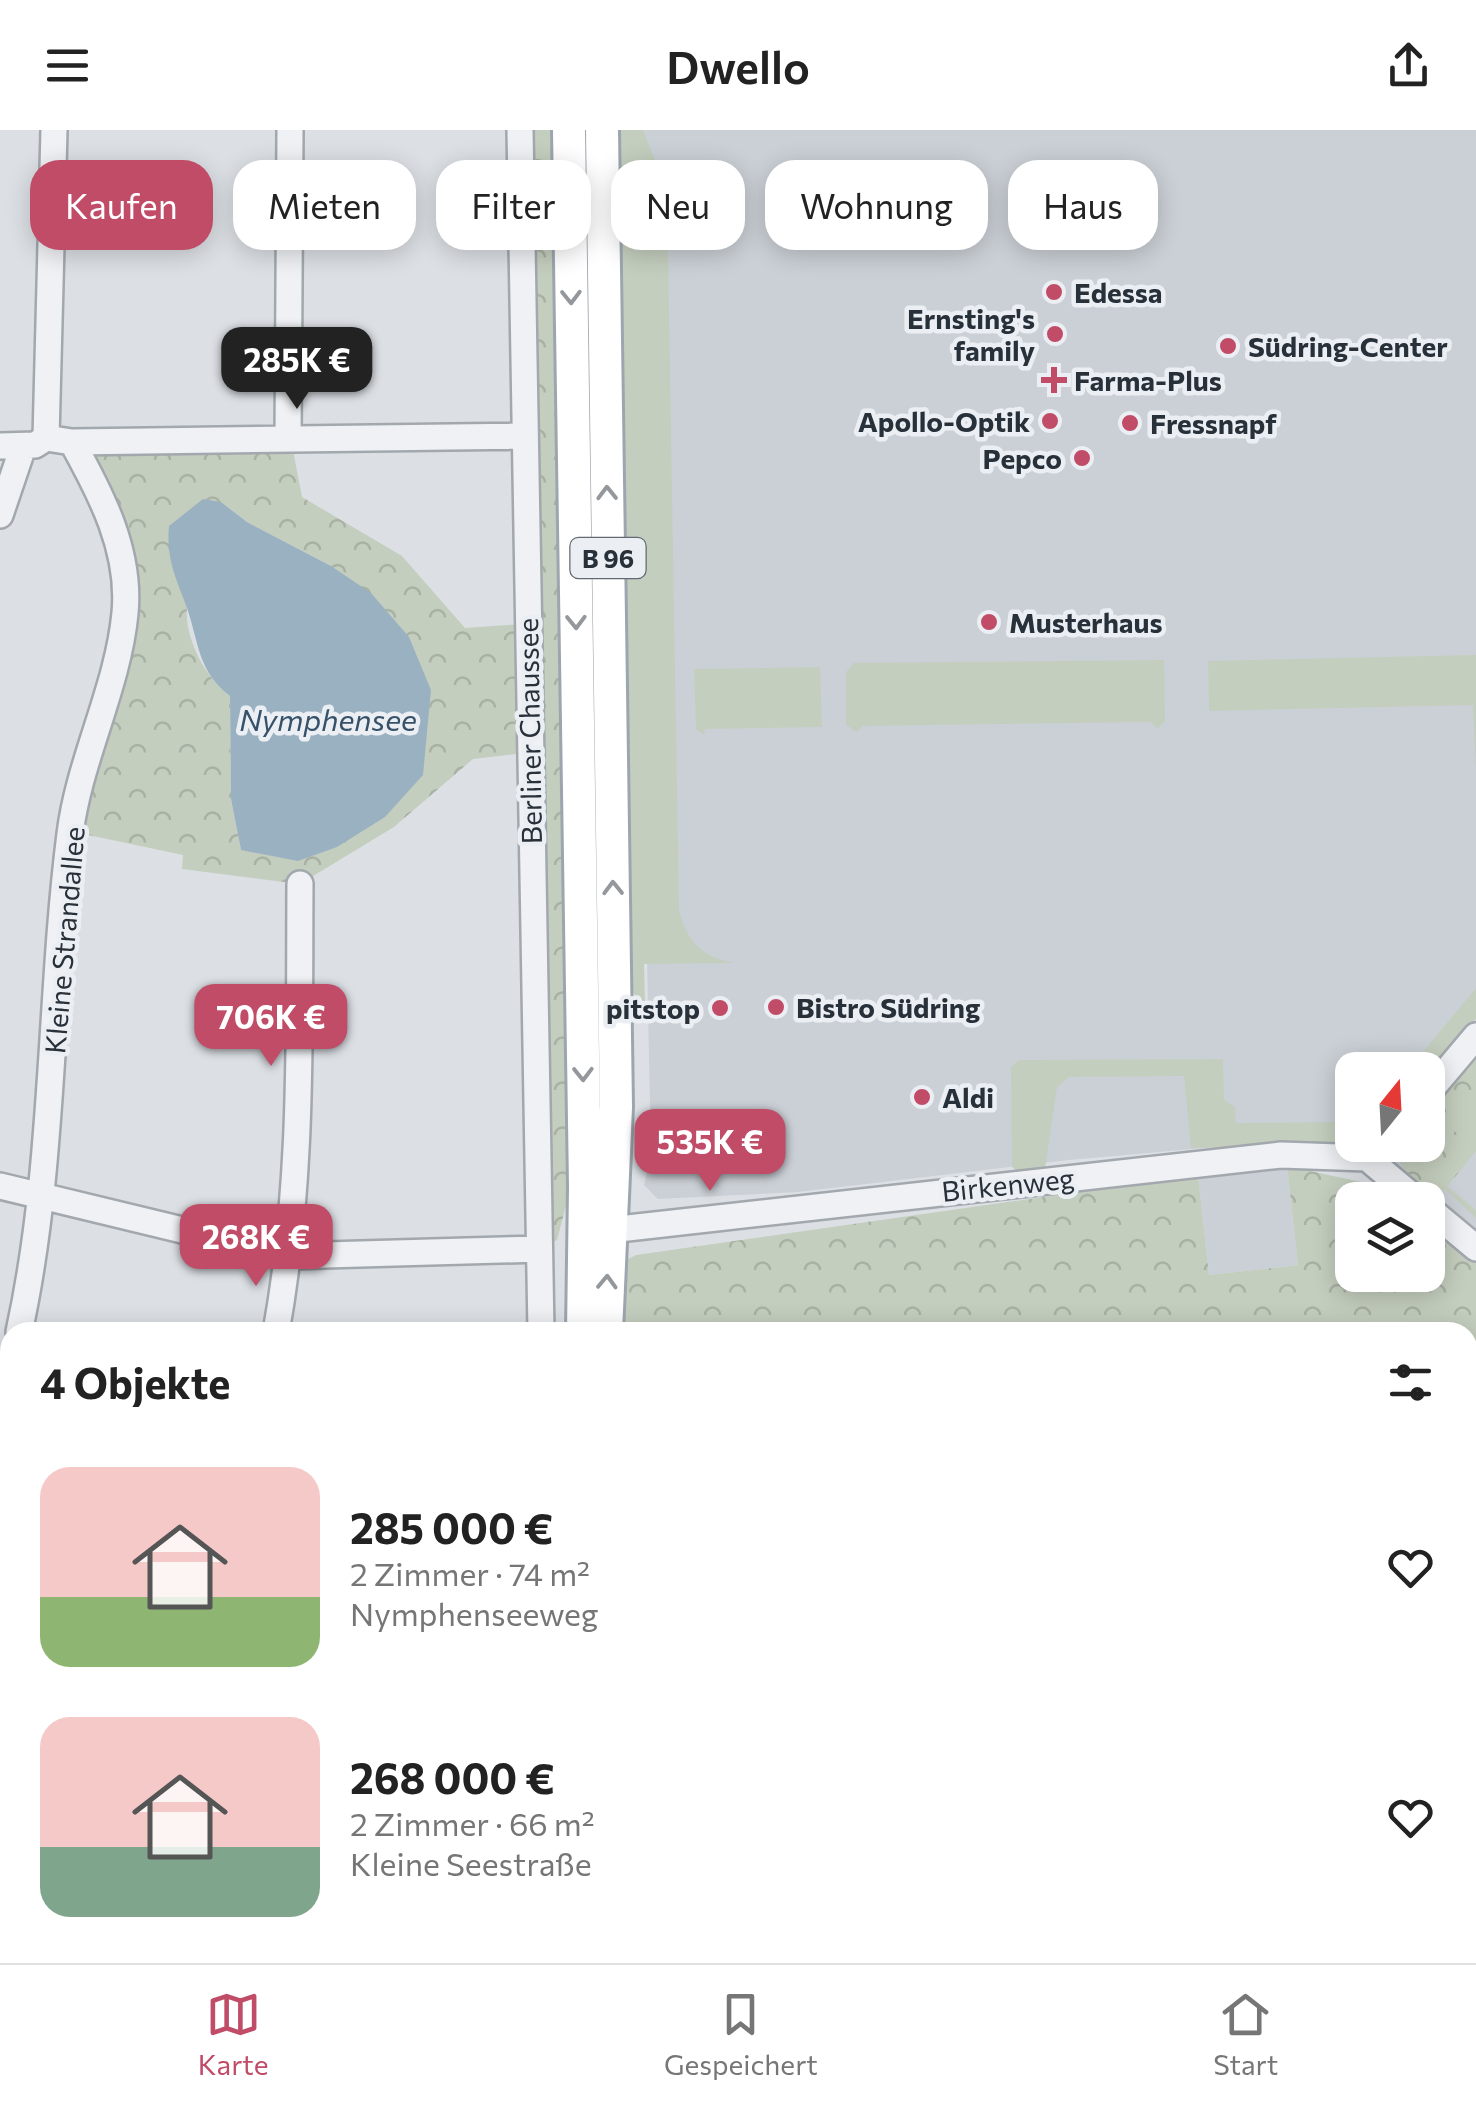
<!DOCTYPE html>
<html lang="de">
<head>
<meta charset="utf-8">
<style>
  body { margin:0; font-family:Commissioner,sans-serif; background:#f2f2f2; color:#222; height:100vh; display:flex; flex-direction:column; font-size:38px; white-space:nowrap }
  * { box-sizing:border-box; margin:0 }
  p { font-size:32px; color:#767676 }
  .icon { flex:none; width:55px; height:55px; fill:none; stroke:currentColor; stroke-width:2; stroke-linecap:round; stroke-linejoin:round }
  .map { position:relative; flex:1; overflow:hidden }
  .drawer { position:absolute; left:0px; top:1192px; width:1478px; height:642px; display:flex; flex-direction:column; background:#fff; border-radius:30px 30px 0 0; box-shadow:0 5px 25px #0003 }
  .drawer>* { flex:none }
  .guide { position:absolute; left:30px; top:30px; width:1418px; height:90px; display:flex; gap:20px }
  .needle { width:65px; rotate:18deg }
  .tools { position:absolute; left:1335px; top:922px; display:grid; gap:20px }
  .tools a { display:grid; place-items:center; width:110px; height:110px; border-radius:20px; background:#fff; box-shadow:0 5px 25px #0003; font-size:50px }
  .price { position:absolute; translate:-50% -85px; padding:0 22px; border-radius:20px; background:#c04c67; color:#fff; font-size:32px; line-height:65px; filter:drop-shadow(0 2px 5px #0008) }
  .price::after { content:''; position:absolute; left:50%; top:60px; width:30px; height:22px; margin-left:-15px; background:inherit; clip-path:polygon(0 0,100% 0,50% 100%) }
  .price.current { background:#222; color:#fff }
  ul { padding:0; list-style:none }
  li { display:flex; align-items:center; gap:30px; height:250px; padding:0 40px }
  li span { display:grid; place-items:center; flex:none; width:280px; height:200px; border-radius:30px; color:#555 }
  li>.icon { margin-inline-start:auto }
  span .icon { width:120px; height:120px; fill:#fffc; stroke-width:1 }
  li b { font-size:42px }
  h2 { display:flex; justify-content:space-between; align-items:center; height:120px; padding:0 40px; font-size:42px }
  .pill { padding:0 35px; border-radius:30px; background:#fff; box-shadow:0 5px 25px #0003; font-size:35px; line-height:90px }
  .pill.current { background:#c04c67; color:#fff }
  header { display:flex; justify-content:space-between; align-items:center; height:130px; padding:0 40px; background:#fff; font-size:45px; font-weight:600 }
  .dock { display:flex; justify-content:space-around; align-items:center; height:140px; border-top:2px solid #e0e0e0; background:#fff; font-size:28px; color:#767676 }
  .dock a { display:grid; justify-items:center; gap:5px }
  .dock .current { color:#c04c67 }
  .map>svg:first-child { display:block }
  .built { fill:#cbd0d6 }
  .grass { fill:#c4cebe }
  .forest { fill:url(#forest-crowns); fill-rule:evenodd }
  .water { fill:#9ab1c2 }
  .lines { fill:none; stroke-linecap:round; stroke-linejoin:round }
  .minor-casing { stroke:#a2a8ae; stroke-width:30 }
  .major-casing { stroke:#9da6af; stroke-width:38 }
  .minor { stroke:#eff1f4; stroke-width:25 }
  .major { stroke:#fff; stroke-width:32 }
  .oneway { stroke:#94989c }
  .poi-dot { fill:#c04c67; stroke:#ebeff3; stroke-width:4 }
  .labels { text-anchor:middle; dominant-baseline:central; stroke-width:9; stroke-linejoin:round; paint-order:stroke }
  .shield { fill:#ebeff3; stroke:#626972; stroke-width:2.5 }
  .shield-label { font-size:25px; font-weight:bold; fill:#28303a }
  .poi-label { font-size:28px; font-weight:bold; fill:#28303a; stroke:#ebeff3; text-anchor:start }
  .street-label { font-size:28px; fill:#28303a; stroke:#ebeff3 }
  .water-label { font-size:30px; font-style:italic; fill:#365169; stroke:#ebeff3 }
</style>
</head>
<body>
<header><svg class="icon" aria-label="menu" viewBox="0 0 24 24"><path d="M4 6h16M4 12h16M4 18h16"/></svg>Dwello<svg class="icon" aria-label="share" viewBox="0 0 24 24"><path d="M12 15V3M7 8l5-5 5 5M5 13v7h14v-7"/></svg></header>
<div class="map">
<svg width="1476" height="1833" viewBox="0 0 1476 1833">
  <defs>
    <pattern id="forest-crowns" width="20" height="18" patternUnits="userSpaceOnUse" patternTransform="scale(2.5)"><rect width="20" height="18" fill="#c4cebe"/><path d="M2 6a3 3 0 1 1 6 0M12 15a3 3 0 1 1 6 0" fill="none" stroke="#a8b1a4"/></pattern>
  </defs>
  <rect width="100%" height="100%" fill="#dce0e5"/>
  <!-- built -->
  <path class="built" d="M630 0H1476V877L1423 940H1352V1005L1069 1030 798 1062 658 1069 644 1055 651 1024Z
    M1476 921V1104L1384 1029 1397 1015H1428V978Z
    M1287 1036 1298 1135 1209 1145 1198 1045Z
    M1473 1468 1476 1833H1348L1338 1825H1468V1475Z"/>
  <!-- grass -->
  <path class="grass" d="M613 0H643L667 60 679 780C687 812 703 828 736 833L644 834 645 875 628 858Z
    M1476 525V640L1473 575 1209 581 1208 531Z
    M1164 530 1165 591 1157 599 1151 592 862 596 857 602 846 595V542L854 533Z
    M820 537 822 597 705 599 704 605 696 600 694 539Z
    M1476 858V889L1428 948V940H1408Z
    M1476 921V1021L1447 1056 1476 1080V1088L1397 1015H1428V978Z
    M1223 929 1224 970 1235 977 1236 993 1339 992 1352 988 1355 1015 1191 1018 1184 946 1069 947 1057 957 1045 1039 1020 1043 1012 1037 1011 937 1019 930Z"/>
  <!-- forest -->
  <path class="forest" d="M528 0H552L567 1072 557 1110 549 1115Z
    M76 315H292L302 367 402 426 465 498 521 494 524 623 473 629 394 697 300 754 182 739 183 725 74 702 130 484ZM221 372 247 392 331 436 241 720 231 669 230 566C206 549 184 508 187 477 190 443 210 404 221 372Z
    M1476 921V966L1450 989V997L1464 1010 1465 1018 1469 1012 1476 1021 1437 1069 1404 1039 1392 1020 1397 1015H1428V978Z
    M1287 1036 1366 1053 1401 1070H1352V1145H1428V1092L1476 1132V1281L1468 1292V1202H617L624 1131 636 1125 1198 1045 1209 1145 1298 1135Z
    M900 1825H1233L1225 1833H916Z"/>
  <!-- water -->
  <path class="water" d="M203 369 221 372 247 392 331 436 371 463 409 507 431 560 423 645 385 687 337 717 298 731 241 720 231 669 230 566C198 542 199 513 187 478 176 448 166 430 169 396Z"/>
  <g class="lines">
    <!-- minor casing -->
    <g class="minor-casing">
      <path id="minor" d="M520 0 541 1202
        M46 308 54 0
        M288 309 290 0
        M0 316 35 315 46 308 72 312 524 306
        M0 385 23 317
        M1428 963 1476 906
        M0 1056 290 1126 539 1119
        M1428 1078 1476 1118
        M592 1102 1281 1025 1367 1028 1417 1070
        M19 1202C55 1038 49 870 70 704 79 630 118 558 125 483 131 421 101 364 72 312
        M276 1202C303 1054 299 904 300 754
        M0 1279 10 1245
        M549 1825V1833
        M146 1833 148 1825
        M356 1833 357 1825"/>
    </g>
    <!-- major casing -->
    <g class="major-casing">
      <path id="major" d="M569 0 585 1057 583 1202
        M602 0 616 977 606 1202
        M597 1825V1833"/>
    </g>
    <!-- minor -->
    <use href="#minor" class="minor"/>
    <!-- major -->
    <use href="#major" class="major"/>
  </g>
  <!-- one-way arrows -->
  <defs><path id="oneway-chevron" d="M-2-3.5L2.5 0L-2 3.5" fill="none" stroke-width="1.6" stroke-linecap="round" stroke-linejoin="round" transform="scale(2.5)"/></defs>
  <g class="oneway">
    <use href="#oneway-chevron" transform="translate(571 167) rotate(89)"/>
    <use href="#oneway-chevron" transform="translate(607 363) rotate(-91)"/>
    <use href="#oneway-chevron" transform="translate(576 492) rotate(89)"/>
    <use href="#oneway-chevron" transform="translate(613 758) rotate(-91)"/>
    <use href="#oneway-chevron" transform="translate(583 944) rotate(89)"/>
    <use href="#oneway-chevron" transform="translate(607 1152) rotate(-88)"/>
  </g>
  <!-- markers -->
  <g class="poi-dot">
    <circle cx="1054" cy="162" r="10"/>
    <circle cx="1055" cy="204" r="10"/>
    <circle cx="1228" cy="216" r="10"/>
    <path d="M1049 235h10v10h10v10h-10v10h-10v-10h-10v-10h10z"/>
    <circle cx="1050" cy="291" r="10"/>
    <circle cx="1130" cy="293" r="10"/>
    <circle cx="1082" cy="328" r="10"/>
    <circle cx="989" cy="492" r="10"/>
    <circle cx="776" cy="877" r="10"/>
    <circle cx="720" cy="878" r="10"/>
    <circle cx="922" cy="967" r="10"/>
  </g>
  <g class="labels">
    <!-- shield labels -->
    <rect class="shield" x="570.5" y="408" width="75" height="40" rx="8"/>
    <g class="shield-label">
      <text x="608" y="428">B 96</text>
    </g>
    <!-- poi labels -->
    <g class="poi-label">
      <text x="1074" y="162">Edessa</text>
      <text x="1035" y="188" text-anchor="end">Ernsting's<tspan x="1035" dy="32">family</tspan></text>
      <text x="1248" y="216">Südring-Center</text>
      <text x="1074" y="250">Farma-Plus</text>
      <text x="1030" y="291" text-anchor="end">Apollo-Optik</text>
      <text x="1150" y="293">Fressnapf</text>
      <text x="1062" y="328" text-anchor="end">Pepco</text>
      <text x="1009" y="492">Musterhaus</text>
      <text x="796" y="877">Bistro Südring</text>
      <text x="700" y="878" text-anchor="end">pitstop</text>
      <text x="942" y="967">Aldi</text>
    </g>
    <!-- street labels -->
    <g class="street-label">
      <text transform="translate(529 601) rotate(-91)">Berliner Chaussee</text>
      <text transform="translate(64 810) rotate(-85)">Kleine Strandallee</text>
      <text transform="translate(1008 1054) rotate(-6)">Birkenweg</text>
    </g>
    <!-- water labels -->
    <g class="water-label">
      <text x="328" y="588">Nymphensee</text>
    </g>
  </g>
</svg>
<div class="tools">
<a><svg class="needle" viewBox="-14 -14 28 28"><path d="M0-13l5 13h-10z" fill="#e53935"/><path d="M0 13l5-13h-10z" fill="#767676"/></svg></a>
<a><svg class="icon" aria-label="layers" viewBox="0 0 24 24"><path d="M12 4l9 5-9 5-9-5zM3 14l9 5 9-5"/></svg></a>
</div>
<b class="price current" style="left:297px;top:282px">285K €</b>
<b class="price" style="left:271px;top:939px">706K €</b>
<b class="price" style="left:710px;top:1064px">535K €</b>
<b class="price" style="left:256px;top:1159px">268K €</b>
<div class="guide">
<a class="pill current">Kaufen</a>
<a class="pill">Mieten</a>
<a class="pill">Filter</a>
<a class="pill">Neu</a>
<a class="pill">Wohnung</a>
<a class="pill">Haus</a>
</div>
<section class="drawer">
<h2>4 Objekte<svg class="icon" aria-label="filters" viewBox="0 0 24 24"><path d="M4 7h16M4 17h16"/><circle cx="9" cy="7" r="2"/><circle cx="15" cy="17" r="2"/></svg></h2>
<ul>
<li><span style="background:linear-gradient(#f6c9c9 65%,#8fb573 0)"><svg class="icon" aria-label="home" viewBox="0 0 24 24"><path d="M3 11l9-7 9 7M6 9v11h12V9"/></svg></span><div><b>285 000 €</b><p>2 Zimmer · 74 m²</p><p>Nymphenseeweg</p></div><svg class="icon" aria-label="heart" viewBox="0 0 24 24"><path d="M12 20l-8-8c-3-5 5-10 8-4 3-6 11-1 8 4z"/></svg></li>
<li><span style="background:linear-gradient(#f6c9c9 65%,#7fa58c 0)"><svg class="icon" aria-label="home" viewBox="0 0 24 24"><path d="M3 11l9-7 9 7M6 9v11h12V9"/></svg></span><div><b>268 000 €</b><p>2 Zimmer · 66 m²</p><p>Kleine Seestraße</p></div><svg class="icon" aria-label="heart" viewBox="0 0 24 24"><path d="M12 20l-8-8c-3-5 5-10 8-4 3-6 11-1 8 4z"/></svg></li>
</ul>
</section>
</div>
<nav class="dock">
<a class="current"><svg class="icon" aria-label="map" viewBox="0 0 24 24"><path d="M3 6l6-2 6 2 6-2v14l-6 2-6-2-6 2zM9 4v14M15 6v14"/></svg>Karte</a>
<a><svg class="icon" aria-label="saved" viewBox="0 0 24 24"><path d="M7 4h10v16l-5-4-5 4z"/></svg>Gespeichert</a>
<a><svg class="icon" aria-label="home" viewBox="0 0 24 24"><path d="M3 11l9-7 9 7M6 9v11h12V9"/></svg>Start</a>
</nav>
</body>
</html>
